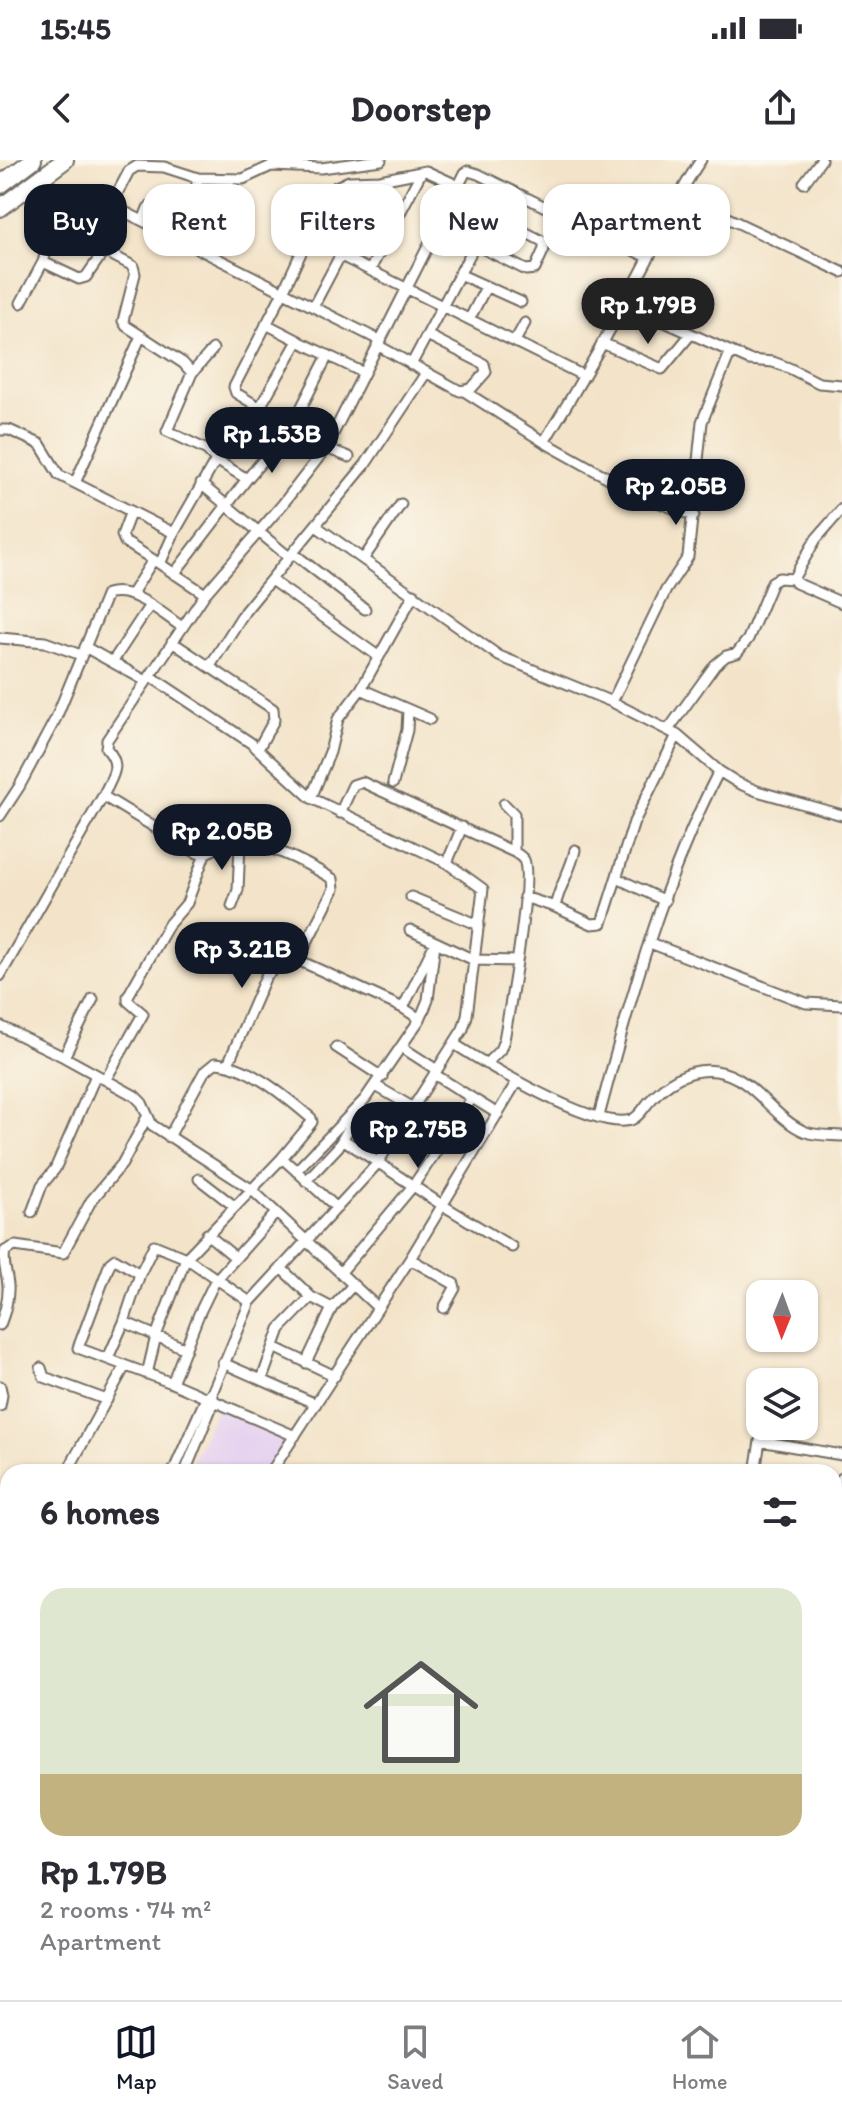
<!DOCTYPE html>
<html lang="en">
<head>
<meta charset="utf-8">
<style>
  body { margin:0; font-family:Itim,sans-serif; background:#f2f2f3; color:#2b2b33; height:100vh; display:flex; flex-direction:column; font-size:30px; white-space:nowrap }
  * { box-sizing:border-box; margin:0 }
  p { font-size:26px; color:#7c7c81 }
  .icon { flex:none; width:44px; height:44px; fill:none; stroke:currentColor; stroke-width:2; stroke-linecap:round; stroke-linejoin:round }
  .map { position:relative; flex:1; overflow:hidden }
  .drawer { position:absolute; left:0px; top:1304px; width:842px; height:536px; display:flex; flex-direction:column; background:#fff; border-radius:24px 24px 0 0; box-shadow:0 2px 6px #0004 }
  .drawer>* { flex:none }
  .hud { position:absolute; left:24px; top:24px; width:794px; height:72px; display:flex; gap:16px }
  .needle { width:52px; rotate:181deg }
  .buttons { position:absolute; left:746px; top:1120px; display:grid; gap:16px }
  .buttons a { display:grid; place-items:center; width:72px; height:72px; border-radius:16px; background:#fff; box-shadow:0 2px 6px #0004; font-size:40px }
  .price { position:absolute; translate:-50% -68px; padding:0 18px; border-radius:28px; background:#111827; color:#fff; font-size:26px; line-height:52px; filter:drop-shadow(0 2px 4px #0008) }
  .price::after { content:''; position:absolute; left:50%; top:48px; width:24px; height:18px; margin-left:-12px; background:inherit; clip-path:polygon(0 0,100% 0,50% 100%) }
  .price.active { background:#222; color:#fff }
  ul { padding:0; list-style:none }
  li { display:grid; align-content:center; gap:16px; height:424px; padding:0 40px }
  li span { display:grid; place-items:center; height:248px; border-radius:24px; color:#555 }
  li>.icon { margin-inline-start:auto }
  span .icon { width:144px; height:144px; fill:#fffc; stroke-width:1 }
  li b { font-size:34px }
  h2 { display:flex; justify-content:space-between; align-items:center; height:96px; padding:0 40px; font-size:34px }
  .pill { padding:0 28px; border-radius:24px; background:#fff; box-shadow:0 2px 6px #0004; font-size:28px; line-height:72px }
  .pill.active { background:#111827; color:#fff }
  .status { display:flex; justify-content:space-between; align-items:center; height:56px; padding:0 40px; background:#fff; direction:ltr }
  .status svg { height:22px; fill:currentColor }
  header { display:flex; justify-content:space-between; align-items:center; height:104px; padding:0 40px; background:#fff; font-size:36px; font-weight:700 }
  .tab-bar { display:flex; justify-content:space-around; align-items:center; height:112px; border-top:2px solid #e1e1e2; background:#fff; font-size:22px; color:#7c7c81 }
  .tab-bar a { display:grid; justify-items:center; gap:4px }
  .tab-bar .active { color:#111827 }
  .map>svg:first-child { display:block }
  .built { fill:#e6d3f0 }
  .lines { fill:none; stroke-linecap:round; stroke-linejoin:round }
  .street-casing { stroke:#716b62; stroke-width:13 }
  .secondary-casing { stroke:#716b62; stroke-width:16 }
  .highway-casing { stroke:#716b62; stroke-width:20 }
  .street { stroke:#fff; stroke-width:9 }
  .secondary { stroke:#fff; stroke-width:12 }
  .highway { stroke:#fff; stroke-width:16 }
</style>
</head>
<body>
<div class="status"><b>15:45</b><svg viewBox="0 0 49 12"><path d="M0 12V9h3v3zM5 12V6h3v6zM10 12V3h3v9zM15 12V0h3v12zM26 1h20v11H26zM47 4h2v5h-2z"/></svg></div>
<header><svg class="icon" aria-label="back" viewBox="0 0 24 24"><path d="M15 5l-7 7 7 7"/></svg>Doorstep<svg class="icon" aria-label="share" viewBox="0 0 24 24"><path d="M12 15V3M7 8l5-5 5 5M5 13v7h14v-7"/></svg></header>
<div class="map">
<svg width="842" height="1840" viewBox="0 0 842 1840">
  <rect width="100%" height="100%" fill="#fbf7ec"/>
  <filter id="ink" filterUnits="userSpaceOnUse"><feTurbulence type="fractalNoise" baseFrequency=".0125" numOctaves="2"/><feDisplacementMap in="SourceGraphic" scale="16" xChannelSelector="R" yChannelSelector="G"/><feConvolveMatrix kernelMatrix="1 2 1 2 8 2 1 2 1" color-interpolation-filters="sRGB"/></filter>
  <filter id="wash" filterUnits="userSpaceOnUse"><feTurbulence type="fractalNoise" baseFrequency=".006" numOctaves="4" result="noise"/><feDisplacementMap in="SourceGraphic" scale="32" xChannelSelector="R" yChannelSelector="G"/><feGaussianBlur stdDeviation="1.8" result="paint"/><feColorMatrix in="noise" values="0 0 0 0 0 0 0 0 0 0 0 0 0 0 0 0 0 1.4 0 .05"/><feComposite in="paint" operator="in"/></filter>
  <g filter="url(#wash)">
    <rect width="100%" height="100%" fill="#f3e3c8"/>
    <!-- built -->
    <path class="built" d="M217 1247 288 1278 265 1312H187Z"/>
  </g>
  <g filter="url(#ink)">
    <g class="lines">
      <!-- street casing -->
      <g class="street-casing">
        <path id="street" d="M804 23 821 0
          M679 35 842 112
          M111 45 379 180
          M143 61 148 48 153 44 186 52
          M438 66 526 110 535 109 544 89V82L479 48
          M174 75 194 39 198 18
          M339 95 584 216
          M370 110 421 13
          M459 114 521 142
          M624 141 656 158 749 200 773 202 789 208 819 223 842 225
          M21 143 43 102
          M313 147 380 20
          M470 158 486 127
          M266 164 299 181
          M515 181 525 163
          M602 183 662 209 691 174
          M377 185 460 231 471 229 486 212 484 204 427 175
          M213 189 192 213 167 271 207 290 216 300 247 319
          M411 205 491 55
          M192 213 183 203 126 166 123 161 135 114 133 106 104 91 86 117 79 119 43 102C56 56 65 76 96 65L111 45 129 11 137 6 164 7 198 18 243 19 271 6 321 8 381 0
          M464 231 544 282 639 335 694 356
          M260 247 298 181 364 213
          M0 270H9L40 284 59 315 174 373
          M544 282C581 223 616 161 648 99 666 65 679 31 701 0
          M349 297 326 288 236 233 234 227 283 132 311 71 336 27 349 21 380 20 426 11 459 26
          M75 323 141 176
          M201 324 289 397
          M842 349 816 379 793 419 796 423 842 443
          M131 351 122 375 125 382 160 404
          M316 366 499 496 612 542 677 575 719 611 738 623 757 631 842 655
          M293 393 365 449
          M364 398 401 344
          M174 414 247 319 292 266 328 195
          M271 420 378 496
          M205 434 160 404 174 373 216 300
          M131 435 153 400
          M0 478 45 482 81 495
          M172 482 273 549 274 560 258 589
          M85 487 146 521
          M113 501 150 445
          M210 506 245 451 365 305 426 213
          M150 516 251 583 311 638 447 703 483 729 467 856 463 869 377 1004 250 1142 212 1233
          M361 529 430 559
          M612 542 666 430 688 397 702 262 730 193
          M668 570 715 505 726 496 737 493 748 479 772 422 779 418 793 419
          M393 623 407 570 408 550
          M103 636 197 693C210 695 215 686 227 684 263 679 303 701 333 719L334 729 298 800 403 848 420 859
          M311 638 330 592 338 559 361 529 414 434
          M340 653 353 625 362 622 514 692
          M0 656 19 627 56 558 107 434C133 426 161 453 182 467
          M447 703 462 667
          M617 718 665 741
          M411 737 479 765
          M524 737 555 747 592 764 602 763 634 662 677 575
          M232 746 238 730 240 684
          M555 747C559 726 571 711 575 690
          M410 770 474 800 517 801
          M650 783 806 843 842 845
          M0 816 103 636C112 616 123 606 106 588L107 580 205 434 282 345 326 288 465 13 468 11 478 14 649 98
          M403 848 432 789
          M0 866 64 897 135 936 142 943 152 965 251 1029 377 1147
          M454 884C486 904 595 971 631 960 639 957 643 949 648 943 665 923 689 907 716 911 755 917 771 958 806 972 817 976 830 975 842 976
          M336 887 382 917
          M403 888 437 910
          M64 897 93 839
          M228 904 266 816 274 809 298 800
          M486 904 500 890 504 880C509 852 533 719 524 700 521 696 519 695 514 692V654L504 644
          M434 914 472 938
          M106 919 143 854 128 841V836L169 764 187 743 205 694
          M376 926 412 947
          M599 956C630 839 663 720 719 611
          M344 980 439 1043 512 1087
          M282 998 337 1048
          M296 1011 365 939 420 859 428 840 435 783
          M199 1019 234 1046
          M306 1021 338 987 361 947
          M32 1052 42 1025 55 1009 96 915
          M207 1074 236 1098
          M410 1099 454 1124 455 1128 444 1148
          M281 1108 311 1137 332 1148
          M341 1112 413 1026 472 938 498 954
          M140 1114 115 1099 110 1103 78 1188 172 1223 295 1276
          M124 1162 186 1189
          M0 1165C5 1152 9 1139 8 1125 7 1113 2 1103 5 1091L15 1086 63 1093 91 1041 122 1004 147 957
          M274 1187 335 1216
          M108 1198 124 1162 140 1114 154 1085 186 1098 250 1142
          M223 1203 316 1244
          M306 1203 332 1148 353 1125
          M41 1208 44 1217 107 1240
          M147 1214 156 1176 186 1098 282 998 312 962 311 958C287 938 248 904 215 903L204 912 169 977
          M262 1219 280 1169 311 1137
          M172 1223 199 1154 215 1121 276 1053
          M0 1226 2 1235 0 1246
          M67 1312 125 1206
          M173 1312 206 1238 212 1233 214 1241 185 1312
          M271 1312 410 1099 516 923
          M755 1312 760 1281 842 1295
          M834 1335 842 1318
          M0 1425 8 1411
          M834 1463 842 1467
          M0 1592 8 1597
          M357 1832 376 1840
          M579 1832 596 1840
          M814 1832 824 1840
          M62 1840 65 1832
          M215 1840 218 1832
          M295 1840 299 1832
          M387 1840 390 1832
          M432 1840 435 1832
          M475 1840 478 1832 496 1840
          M616 1840 621 1832"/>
      </g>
      <!-- secondary casing -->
      <g class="secondary-casing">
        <path id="secondary" d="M0 1342 8 1340
          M834 1564 842 1543
          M834 1654 842 1657"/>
      </g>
      <!-- highway casing -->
      <g class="highway-casing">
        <path id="highway" d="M0 25 33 0
          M0 48 65 0"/>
      </g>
      <!-- street -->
      <use href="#street" class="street"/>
      <!-- secondary -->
      <use href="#secondary" class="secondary"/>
      <!-- highway -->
      <use href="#highway" class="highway"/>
    </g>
  </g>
</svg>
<div class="buttons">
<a><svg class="needle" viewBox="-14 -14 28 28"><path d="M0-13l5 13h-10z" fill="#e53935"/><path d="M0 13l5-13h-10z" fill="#7c7c81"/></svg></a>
<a><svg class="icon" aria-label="layers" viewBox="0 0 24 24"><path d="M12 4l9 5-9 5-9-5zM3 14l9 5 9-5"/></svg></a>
</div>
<b class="price active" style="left:648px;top:186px">Rp 1.79B</b>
<b class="price" style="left:272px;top:315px">Rp 1.53B</b>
<b class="price" style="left:676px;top:367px">Rp 2.05B</b>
<b class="price" style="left:222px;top:712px">Rp 2.05B</b>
<b class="price" style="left:242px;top:830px">Rp 3.21B</b>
<b class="price" style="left:418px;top:1010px">Rp 2.75B</b>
<div class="hud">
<a class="pill active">Buy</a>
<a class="pill">Rent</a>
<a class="pill">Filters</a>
<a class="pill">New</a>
<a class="pill">Apartment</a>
</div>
<section class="drawer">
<h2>6 homes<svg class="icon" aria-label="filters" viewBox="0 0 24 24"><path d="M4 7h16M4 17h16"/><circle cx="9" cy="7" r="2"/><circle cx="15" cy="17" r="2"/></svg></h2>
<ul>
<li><span style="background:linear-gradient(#dfe7d0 75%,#c2b280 0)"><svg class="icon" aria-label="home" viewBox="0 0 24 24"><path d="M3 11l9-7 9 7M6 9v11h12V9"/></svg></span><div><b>Rp 1.79B</b><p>2 rooms · 74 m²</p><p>Apartment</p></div></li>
</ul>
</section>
</div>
<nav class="tab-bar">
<a class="active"><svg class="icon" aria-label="map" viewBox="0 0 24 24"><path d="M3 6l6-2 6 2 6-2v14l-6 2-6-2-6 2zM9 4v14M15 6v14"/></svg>Map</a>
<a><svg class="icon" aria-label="saved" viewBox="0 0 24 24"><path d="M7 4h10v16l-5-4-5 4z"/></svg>Saved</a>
<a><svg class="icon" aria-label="home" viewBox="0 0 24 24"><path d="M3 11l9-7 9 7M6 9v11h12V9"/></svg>Home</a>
</nav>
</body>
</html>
